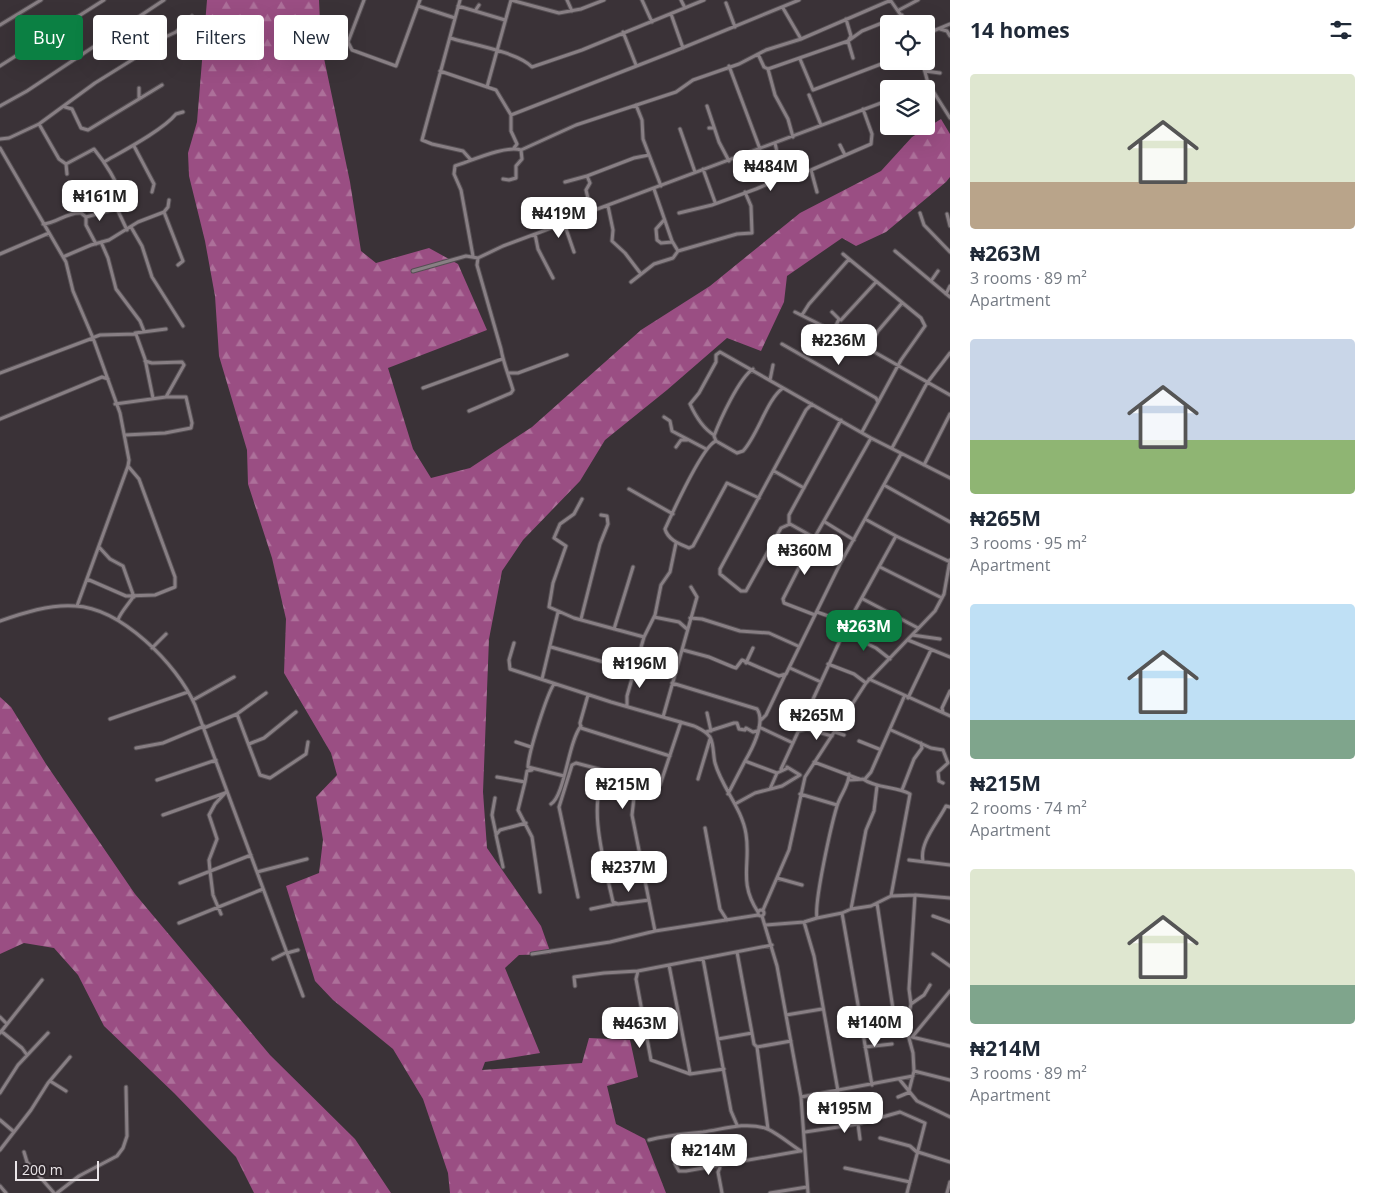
<!DOCTYPE html>
<html lang="en">
<head>
<meta charset="utf-8">
<style>
  body { margin:0; font-family:"Open Sans",sans-serif; background:#f6f6f7; color:#1f2937; height:100vh; display:flex; flex-direction:column; font-size:19px; white-space:nowrap }
  * { box-sizing:border-box; margin:0 }
  p { font-size:16px; color:#747a83 }
  .icon { flex:none; width:28px; height:28px; fill:none; stroke:currentColor; stroke-width:2; stroke-linecap:round; stroke-linejoin:round }
  .map { position:relative; flex:1; overflow:hidden }
  .side { display:flex; flex-direction:column; background:#fff; width:425px }
  .side>* { flex:none }
  .banner { position:absolute; left:15px; top:15px; width:475px; height:45px; display:flex; gap:10px }
  .fabs { position:absolute; left:880px; top:15px; display:grid; gap:10px }
  .fabs a { display:grid; place-items:center; width:55px; height:55px; border-radius:5px; background:#fff; box-shadow:0 5px 20px #0002; font-size:25px }
  .scale { position:absolute; left:15px; bottom:12px; width:84px; box-sizing:border-box; padding-left:5px; border:2px solid #eae5e8; border-top:0; font-size:14px; line-height:18px; white-space:nowrap; color:#eae5e8; -webkit-text-stroke:4px #30282d; paint-order:stroke }
  .price { position:absolute; translate:-50% -42px; padding:0 11px; border-radius:10px; background:#fff; color:#222; font-size:16px; line-height:32px; filter:drop-shadow(0 1px 2px #0008) }
  .price::after { content:''; position:absolute; left:50%; top:30px; width:15px; height:11px; margin-left:-8px; background:inherit; clip-path:polygon(0 0,100% 0,50% 100%) }
  .price.current { background:#0b8043; color:#fff }
  ul { padding:0; list-style:none }
  li { display:grid; align-content:center; gap:10px; height:265px; padding:0 20px }
  li span { display:grid; place-items:center; height:155px; border-radius:5px; color:#555 }
  li>.icon { margin-inline-start:auto }
  span .icon { width:90px; height:90px; fill:#fffc; stroke-width:1 }
  li b { font-size:21px }
  h2 { display:flex; justify-content:space-between; align-items:center; height:60px; padding:0 20px; font-size:21px }
  .pill { padding:0 18px; border-radius:5px; background:#fff; box-shadow:0 5px 20px #0002; font-size:18px; line-height:45px }
  .pill.current { background:#0b8043; color:#fff }
  main { display:flex; flex:1; min-height:0 }
  .map>svg:first-child { display:block }
  .forest { fill:url(#forest-firs) }
  .lines { fill:none; stroke-linecap:round; stroke-linejoin:round }
  .minor-casing { stroke:#554f53; stroke-width:5 }
  .minor { stroke:#887f84; stroke-width:3 }
</style>
</head>
<body>
<main>
<div class="map">
<svg width="950" height="1193" viewBox="0 0 950 1193">
  <defs>
    <pattern id="forest-firs" width="22" height="20" patternUnits="userSpaceOnUse" patternTransform="scale(1.25)"><rect width="22" height="20" fill="#9a4e83"/><path d="M5 1l3.5 6h-7zM16 11l3.5 6h-7z" fill="#ad709a"/></pattern>
  </defs>
  <rect width="100%" height="100%" fill="#3a3237"/>
  <!-- forest -->
  <path class="forest" d="M207 0H319L321 44 350 182 361 251 376 263 429 248 458 264 487 330 388 368 413 449 431 478 470 468 532 427 641 330 710 286 800 213 881 171 912 137 941 119 950 134V177L946 182 886 232 856 246 842 238 787 276 784 302 761 351 727 338 667 390 605 440 580 481 523 540 502 571 489 639 483 792 487 848 541 926 551 954 519 955 505 968 540 1053 485 1062 482 1070 582 1063 589 1038 630 1040 638 1077 607 1086 616 1124 645 1139 666 1193H450L448 1173 423 1099 393 1049 333 1000 315 981 286 886 319 873 323 840 316 797 337 775 331 753 284 673 286 619 272 558 248 484 247 450 219 356 215 296 205 241 189 176 188 153 197 122Z
    M0 697 11 707 46 764 135 894 270 1055 355 1139 391 1193H254L236 1157 174 1093 104 1026 78 975 54 948 24 943 0 954Z"/>
  <g class="lines">
    <!-- minor casing -->
    <g class="minor-casing">
      <path id="minor" d="M364 0 348 42 352 50 396 66 420 0
        M460 0 422 140 432 144 463 151 471 160
        M567 0 572 11
        M642 0 652 22
        M681 0 685 8
        M891 1 907 24
        M726 3 735 27
        M418 6 455 18
        M458 6 475 11 479 5
        M783 8 801 39
        M899 10 918 0
        M475 11 505 20
        M671 14 683 48
        M17 15 34 46
        M846 19 851 36 848 41 853 58
        M0 25 41 0
        M940 29 947 31 950 36
        M623 32 636 65
        M926 34 950 24
        M450 38C470 44 518 52 532 67L582 50 704 0
        M758 54 764 67 768 69 775 95 788 119 793 137
        M800 59 813 90 889 61
        M922 61 928 83 950 118
        M0 66 104 0
        M729 66 760 149
        M768 69 848 41 862 31 902 15
        M440 71 496 90 511 115V131L517 144 514 148
        M925 71 940 73
        M487 87 511 0 559 13 581 9 604 0
        M913 89 928 83
        M809 95 821 125
        M139 97V88
        M636 105 642 120 643 139 661 186
        M0 106 27 91 164 0
        M707 106 719 142 729 161
        M65 107 72 109 81 128 88 130 162 85
        M511 115 675 51 799 0
        M39 124 59 159 66 164 67 174
        M709 128H714
        M680 129 695 172
        M0 139 9 138 39 124 95 83 148 50 161 39 176 32 192 16
        M775 143 782 175
        M840 145 845 155
        M134 146 154 184 152 192
        M0 148 66 262 73 291 93 338 120 413 129 460 128 466 77 606
        M104 162C123 151 163 130 176 114L183 112
        M66 164 94 149C103 160 120 184 120 198L116 201 115 209
        M703 169 715 202
        M811 170 817 192
        M587 176 590 183 586 190 591 211
        M503 179 509 180 516 178V166L522 159 521 150
        M565 182 587 176 634 158 649 155
        M654 189 672 241 678 251
        M70 194 76 202 79 212
        M608 206 613 230 612 241 625 253 641 274
        M115 209 118 211 127 230
        M164 212 183 261 178 265
        M679 213 712 205 756 189 777 180 782 175 811 170 871 144 872 134 863 109
        M920 213 924 225 950 252
        M947 214 950 226
        M86 217 115 209
        M664 220 656 229 657 240 661 243 672 242
        M564 223 574 252
        M43 224C56 224 66 212 81 213L86 217V225L96 244
        M131 227 142 246 152 277 183 326
        M535 234 538 249 553 278
        M101 242 108 258 116 289 140 321 144 331
        M895 251 950 297
        M0 254 49 233
        M843 254 921 318 925 326 901 360 862 432
        M473 256 461 190 454 174 455 166C471 161 505 145 521 150L576 125 676 92 693 80 739 64 766 50 801 39 891 0
        M63 257 91 245 109 240 138 222 164 212 168 207 169 200
        M413 271 466 256 478 258 503 246 554 227 568 220 889 100
        M931 281 938 271
        M631 282 654 264 673 258 678 251 737 234 752 233 751 206 745 192
        M946 294 950 286
        M795 312 869 349 950 395
        M832 312 839 319 833 332
        M802 315 809 304 849 259
        M841 320 876 282
        M818 332 830 330
        M135 333 166 329
        M92 338 100 335 136 334 145 359 153 398
        M782 344 876 398 878 402
        M835 347 841 335
        M869 349 878 331 902 303
        M0 373 93 338
        M509 373H518L567 355
        M770 380 773 365
        M423 388 502 359
        M115 404 166 397 184 365 182 362 152 363 145 361
        M469 411 511 393 513 390C509 376 503 362 501 349L477 265 478 258
        M664 417 670 421 672 431 706 449
        M0 419 102 377 108 379
        M125 435 165 433 191 428 192 423 186 397H166
        M714 435C704 429 695 415 690 404L699 393 716 362V355L720 352 871 438 950 478
        M716 441C702 446 672 514 665 529 668 540 680 544 689 548L693 546 727 483 759 498
        M716 441 737 453 743 451C758 435 767 399 783 388
        M716 441 714 436C720 420 739 378 753 369
        M676 447 681 440H687
        M892 448 927 383 950 353
        M924 465 950 414
        M774 471 804 488
        M884 485 950 522
        M629 489 673 514
        M582 499 574 514 560 524 554 538 566 546 553 583 549 607 574 618 644 637
        M865 519 896 536
        M825 522 854 540
        M789 523V515L841 420
        M790 524 781 528 746 591H741L720 574V569L806 410 812 404
        M790 524 815 538
        M99 547 110 559 123 566 134 597
        M880 567 942 598
        M87 579 126 596 155 595 175 587V577L139 479 128 466
        M863 599 918 628
        M817 612 848 623
        M815 615 784 603 783 599 812 542 871 438
        M654 617 679 622 687 629
        M690 618 702 619 740 631 769 633 798 646
        M581 619 600 544 608 524 607 516 601 515
        M118 620C120 613 128 605 133 597
        M0 621C23 613 50 604 75 606 121 608 177 664 195 705L303 996
        M614 629 633 567
        M845 633 876 648 890 659
        M912 635 940 639
        M908 640 950 657
        M514 643 509 660 510 669 611 702 694 726C700 729 706 731 710 737 714 744 713 755 715 763 722 788 742 808 746 834 751 863 738 882 758 912
        M551 647 635 671
        M152 648 166 634
        M683 650 709 657 733 667 736 668 742 660 779 676 786 674 840 564 901 454
        M746 663 753 648
        M828 664 854 674 866 683
        M790 668 821 682
        M542 679 558 612
        M869 679 950 716
        M672 683 757 709C766 722 752 749 745 761
        M554 684C547 694 528 754 528 767L564 776
        M588 695 580 723 581 728 670 756
        M908 698 931 650
        M193 700 234 677
        M627 705V696L644 637 655 615 661 585 670 572 676 543
        M943 712 942 708 950 691
        M707 713 711 731
        M237 714 266 693
        M663 717 697 597 691 587
        M110 719 188 692
        M760 721 766 715 785 675
        M759 727 793 743
        M204 728 237 714 260 775 270 778 306 754 308 742
        M891 730 931 748 943 750 948 763 938 772 939 781 943 783
        M799 731 807 729 832 736
        M706 732 734 723H737L739 729 745 730 746 728 753 732 757 731
        M835 732 844 735
        M859 741 879 749
        M516 742 531 747
        M249 744 264 738 296 712
        M136 748 163 743 204 726
        M814 762 859 779
        M787 767 800 775
        M781 769 848 623 896 536 950 562
        M607 773C585 801 606 869 613 902L618 904 649 900
        M497 777 525 782 527 771 532 770
        M698 779 710 739
        M863 779C877 789 896 786 910 794L891 896
        M157 780 216 760
        M849 780 865 779 871 772 904 697
        M525 782 518 810 532 837 540 892
        M642 782 634 797 632 815 655 931 758 915
        M770 789 777 773 788 768
        M902 790 914 759 922 748 921 743
        M728 794 745 761 777 773
        M800 794 837 805
        M495 798 492 815 496 834
        M551 804C565 795 568 742 581 726
        M735 804 755 793 782 786 800 775
        M163 815 225 793
        M705 828 720 909 727 920
        M909 860 950 865
        M923 861C919 843 938 822 946 806L950 807
        M503 867 496 835 500 830 526 823
        M257 872 307 859
        M777 878 802 885
        M180 883 251 855
        M578 897 559 807 572 765 576 763 660 785 681 722
        M877 903 893 1009
        M591 909 615 904
        M851 909 866 830 874 811 877 786
        M758 913a3 3 0 1 1 6 0a3 3 0 1 1-6 0Z
        M763 910 789 850 805 777 866 683 935 611 944 594 950 560
        M221 914 213 895 210 871 209 860 217 839 209 815 215 804 227 791
        M762 916 777 966 801 1097 808 1193
        M933 916 950 922
        M817 918 842 913
        M804 922 814 956 838 1091
        M179 923 263 889
        M766 925 804 922 817 918C814 902 831 826 837 806 840 795 849 786 849 774
        M737 952 754 1044 757 1047 768 1129
        M287 953 298 950
        M532 954 610 942 655 931
        M933 954 950 966
        M273 959 287 952
        M703 959 731 1111 737 1125
        M669 965 690 1073
        M575 986 574 977 604 973 638 971
        M911 1004 924 995 930 985
        M786 1015 822 1009
        M860 1015 893 1009 908 1010
        M0 1017 7 1024
        M1 1031 22 1048 27 1055
        M0 1033 42 980
        M913 1036 950 991
        M912 1037 950 1046
        M718 1039 752 1033
        M757 1047 791 1041
        M865 1047 892 1044
        M724 1069 690 1074 651 1060 636 979 638 971 772 945
        M914 1071 950 1080
        M900 1080 917 1101 950 1117
        M50 1081 66 1091
        M872 1085 842 913 851 909 871 906 891 896 915 895 950 898
        M909 1091 914 1071 913 1053 906 1027 911 1004 909 989 915 895
        M0 1093 18 1065 48 1033
        M801 1097 913 1076
        M898 1097 910 1092
        M855 1108 857 1124
        M0 1120 13 1131
        M858 1124 860 1139
        M805 1132 858 1124 900 1112 925 1123 907 1193
        M880 1138 910 1146 918 1153
        M649 1140C667 1135 684 1134 703 1132 724 1129 744 1122 765 1128 775 1131 791 1145 801 1151
        M0 1150 31 1110 48 1083 70 1057
        M24 1152 27 1162 54 1193
        M918 1152 950 1162
        M675 1164 679 1171H686L800 1151
        M721 1165 718 1172 722 1193
        M845 1168 910 1182
        M0 1186 6 1193
        M57 1193 79 1176 117 1156 123 1148 127 1136 126 1087
        M770 1193 807 1187
        M947 1193 950 1182"/>
    </g>
    <!-- minor -->
    <use href="#minor" class="minor"/>
  </g>
</svg>
<div class="fabs">
<a><svg class="icon" aria-label="locate" viewBox="0 0 24 24"><circle cx="12" cy="12" r="6"/><path d="M12 2v4M12 18v4M2 12h4M18 12h4"/></svg></a>
<a><svg class="icon" aria-label="layers" viewBox="0 0 24 24"><path d="M12 4l9 5-9 5-9-5zM3 14l9 5 9-5"/></svg></a>
</div>
<div class="scale">200 m</div>
<b class="price" style="left:771px;top:192px">₦484M</b>
<b class="price" style="left:100px;top:222px">₦161M</b>
<b class="price" style="left:559px;top:239px">₦419M</b>
<b class="price" style="left:839px;top:366px">₦236M</b>
<b class="price" style="left:805px;top:576px">₦360M</b>
<b class="price current" style="left:864px;top:652px">₦263M</b>
<b class="price" style="left:640px;top:689px">₦196M</b>
<b class="price" style="left:817px;top:741px">₦265M</b>
<b class="price" style="left:623px;top:810px">₦215M</b>
<b class="price" style="left:629px;top:893px">₦237M</b>
<b class="price" style="left:875px;top:1048px">₦140M</b>
<b class="price" style="left:640px;top:1049px">₦463M</b>
<b class="price" style="left:845px;top:1134px">₦195M</b>
<b class="price" style="left:709px;top:1176px">₦214M</b>
<div class="banner">
<a class="pill current">Buy</a>
<a class="pill">Rent</a>
<a class="pill">Filters</a>
<a class="pill">New</a>
</div>
</div>
<section class="side">
<h2>14 homes<svg class="icon" aria-label="filters" viewBox="0 0 24 24"><path d="M4 7h16M4 17h16"/><circle cx="9" cy="7" r="2"/><circle cx="15" cy="17" r="2"/></svg></h2>
<ul>
<li><span style="background:linear-gradient(#dfe7d0 70%,#b9a48a 0)"><svg class="icon" aria-label="home" viewBox="0 0 24 24"><path d="M3 11l9-7 9 7M6 9v11h12V9"/></svg></span><div><b>₦263M</b><p>3 rooms · 89 m²</p><p>Apartment</p></div></li>
<li><span style="background:linear-gradient(#c9d6e8 65%,#8fb573 0)"><svg class="icon" aria-label="home" viewBox="0 0 24 24"><path d="M3 11l9-7 9 7M6 9v11h12V9"/></svg></span><div><b>₦265M</b><p>3 rooms · 95 m²</p><p>Apartment</p></div></li>
<li><span style="background:linear-gradient(#bfe0f5 75%,#7fa58c 0)"><svg class="icon" aria-label="home" viewBox="0 0 24 24"><path d="M3 11l9-7 9 7M6 9v11h12V9"/></svg></span><div><b>₦215M</b><p>2 rooms · 74 m²</p><p>Apartment</p></div></li>
<li><span style="background:linear-gradient(#dfe7d0 75%,#7fa58c 0)"><svg class="icon" aria-label="home" viewBox="0 0 24 24"><path d="M3 11l9-7 9 7M6 9v11h12V9"/></svg></span><div><b>₦214M</b><p>3 rooms · 89 m²</p><p>Apartment</p></div></li>
</ul>
</section>
</main>
</body>
</html>
